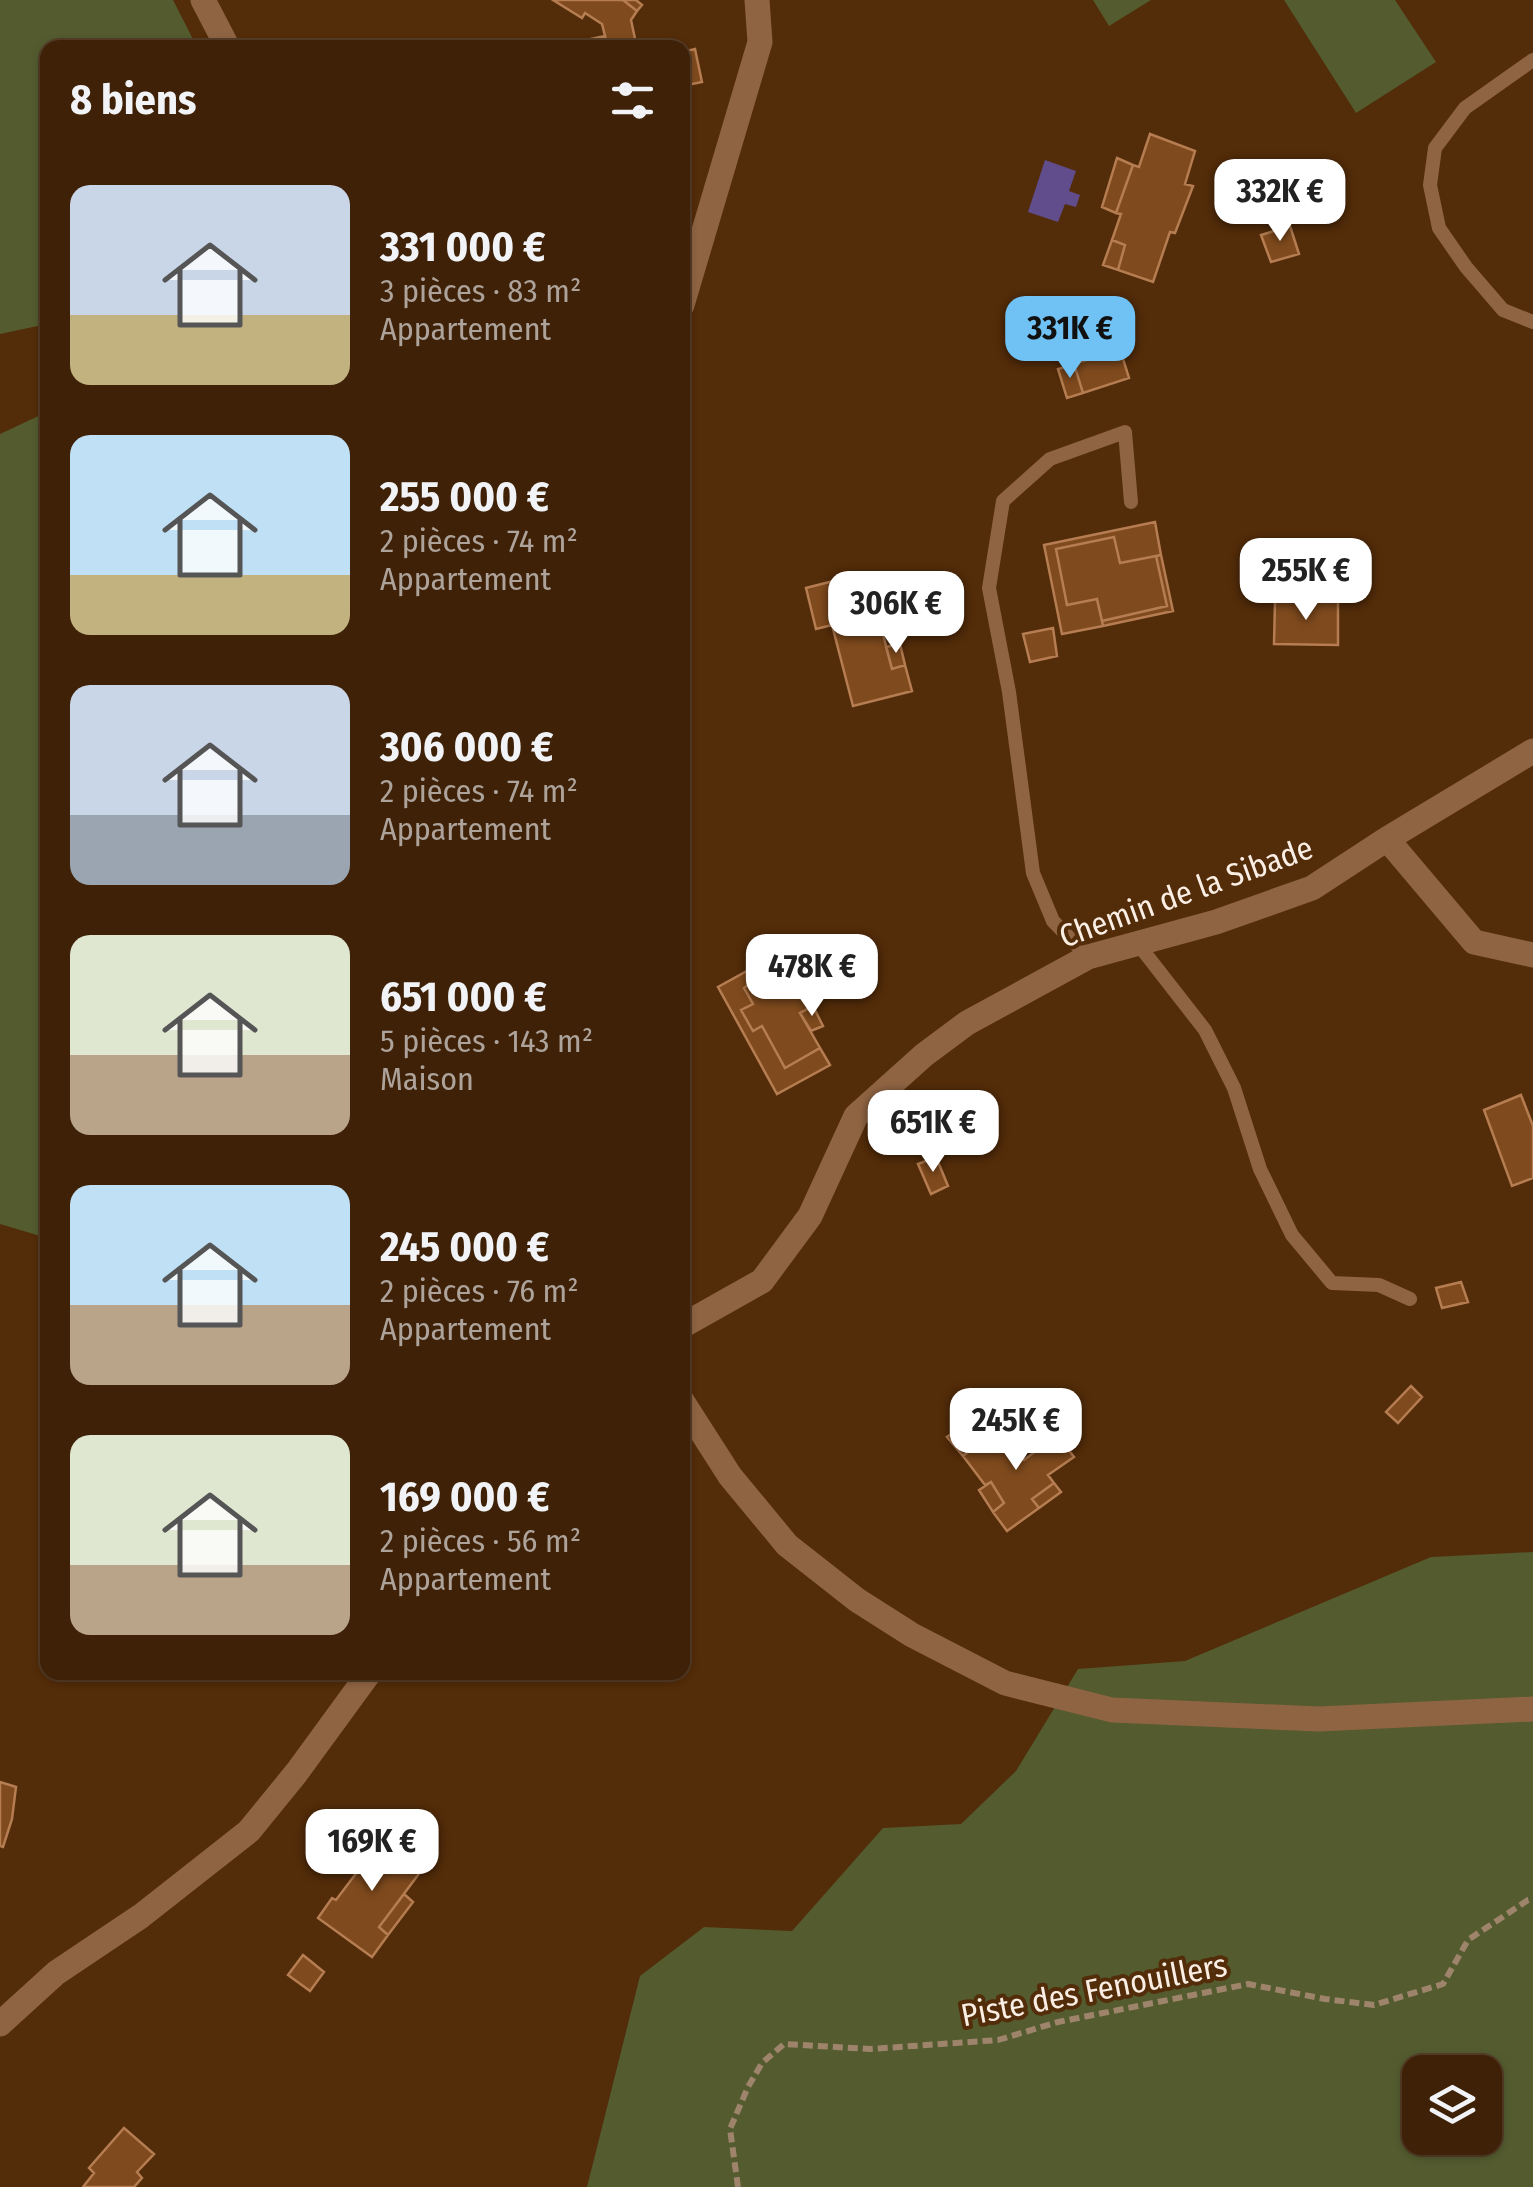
<!DOCTYPE html>
<html lang="fr">
<head>
<meta charset="utf-8">
<style>
  body { margin:0; font-family:"Fira Sans Condensed",sans-serif; background:#492e15; color:#f1f3f6; height:100vh; display:flex; flex-direction:column; font-size:38px; white-space:nowrap }
  * { box-sizing:border-box; margin:0 }
  p { font-size:32px; color:#ada39b }
  .icon { flex:none; width:55px; height:55px; fill:none; stroke:currentColor; stroke-width:2; stroke-linecap:round; stroke-linejoin:round }
  .map { position:relative; flex:1; overflow:hidden }
  .details { position:absolute; left:40px; top:40px; width:650px; height:1640px; display:flex; flex-direction:column; background:#3e2107; border-radius:20px; box-shadow:0 2px 8px #0004,0 0 0 2px #573e28 }
  .details>* { flex:none }
  .tools { position:absolute; left:1402px; top:2055px; display:grid; gap:20px }
  .tools a { display:grid; place-items:center; width:100px; height:100px; border-radius:20px; background:#3e2107; box-shadow:0 2px 8px #0004,0 0 0 2px #573e28; font-size:50px }
  .price { position:absolute; translate:-50% -85px; padding:0 22px; border-radius:20px; background:#fff; color:#222; font-size:32px; line-height:65px; filter:drop-shadow(0 2px 5px #0008) }
  .price::after { content:''; position:absolute; left:50%; top:60px; width:30px; height:22px; margin-left:-15px; background:inherit; clip-path:polygon(0 0,100% 0,50% 100%) }
  .price.current { background:#70c1f4; color:#111 }
  ul { padding:0; list-style:none }
  li { display:flex; align-items:center; gap:30px; height:250px; padding:0 30px }
  li span { display:grid; place-items:center; flex:none; width:280px; height:200px; border-radius:20px; color:#555 }
  li>.icon { margin-inline-start:auto }
  span .icon { width:120px; height:120px; fill:#fffc; stroke-width:1 }
  li b { font-size:42px }
  h2 { display:flex; justify-content:space-between; align-items:center; height:120px; padding:0 30px; font-size:42px }
  .map>svg:first-child { display:block }
  .green { fill:#535b2f; fill-rule:evenodd }
  .water { fill:#614c8c }
  .building { fill:#7f4a1d; stroke:#b57d51; stroke-width:2.5 }
  .lines { fill:none; stroke-linecap:round; stroke-linejoin:round }
  .path { stroke:#9f846c; stroke-width:6; stroke-dasharray:10 5; stroke-linecap:butt }
  .service { stroke:#8f6443; stroke-width:14 }
  .minor { stroke:#8f6443; stroke-width:25 }
  .tertiary { stroke:#8f6443; stroke-width:25 }
  .labels { text-anchor:middle; dominant-baseline:central; stroke-width:8; stroke-linejoin:round; paint-order:stroke }
  .street-label { font-size:32px; fill:#fbefe5; stroke:#532c09 }
</style>
</head>
<body>
<div class="map">
<svg width="1533" height="2187" viewBox="0 0 1533 2187">
  <rect width="100%" height="100%" fill="#532c09"/>
  <!-- green -->
  <path class="green" d="M0 0H173L197 47 48 48 47 324 0 334Z
    M1093 0H1151L1109 26Z
    M1284 0H1395L1436 62 1356 113Z
    M47 412 48 414 47 1238 0 1224V434Z
    M1533 1552V2187H587L640 1976 704 1927 792 1931 883 1828 961 1824 1016 1771 1078 1669 1185 1661 1431 1557ZM1420 2072H1485V2138H1420Z"/>
  <!-- water -->
  <path class="water" d="M1045 160 1076 171 1069 191 1080 195 1076 207 1065 204 1058 222 1028 212Z"/>
  <!-- building -->
  <path class="building" d="M553 0H623L637 11 631 20 637 48H608L602 24 585 13 582 18Z
    M623 0H636L642 5 637 11Z
    M605 36 608 48H593L591 39Z
    M695 49 702 82 682 86V52Z
    M1150 134 1195 151 1185 184 1193 186 1175 233 1170 232 1153 282 1118 270 1125 245 1112 240 1121 214 1116 213 1133 165 1139 167Z
    M1117 158 1133 165 1116 213 1102 207Z
    M1290 226 1299 254 1271 262 1261 235Z
    M1112 240 1125 245 1118 270 1103 265Z
    M1120 349 1129 378 1083 393 1074 364Z
    M1074 364 1083 393 1067 398 1058 369Z
    M1155 522 1161 555 1120 563 1114 537 1056 549 1067 605 1097 599 1103 626 1062 634 1044 545Z
    M1114 537 1120 563 1156 556 1167 606 1102 621 1097 599 1067 605 1056 549Z
    M1161 555 1173 611 1103 626 1102 621 1167 606 1156 556Z
    M849 577 860 617 877 611 892 669 905 665 912 691 853 706 832 625 816 629 806 588Z
    M1275 601H1338V645L1274 644Z
    M1053 628 1057 656 1030 662 1023 634Z
    M900 644 905 665 892 669 886 647Z
    M778 957 783 967 790 965 813 1006 800 1013 820 1048 785 1068 762 1026 753 1031 741 1010 753 1004 744 988 753 981 747 971Z
    M747 971 753 981 744 988 753 1004 741 1010 753 1031 762 1026 785 1068 820 1048 830 1065 777 1094 718 987Z
    M813 1006 823 1026 811 1031 800 1013Z
    M1521 1095 1533 1126V1178L1512 1186 1484 1110Z
    M936 1157 948 1186 931 1194 918 1164Z
    M1461 1282 1468 1302 1442 1308 1436 1288Z
    M1411 1386 1422 1397 1398 1423 1386 1412Z
    M984 1410 998 1427 963 1456 947 1437Z
    M998 1427 1024 1460 1057 1435 1074 1457 1048 1475 1054 1483 1032 1499 1039 1508 1007 1531 993 1512 1004 1503 991 1482 985 1485 963 1456Z
    M991 1482 1004 1503 993 1512 979 1490Z
    M1054 1483 1061 1492 1039 1508 1032 1499Z
    M0 1782 16 1787 12 1819 3 1847 0 1846Z
    M372 1831 424 1867 379 1927 388 1935 372 1957 318 1918 332 1898 336 1900 367 1859 356 1851Z
    M404 1894 413 1902 388 1935 379 1927Z
    M303 1955 324 1972 310 1991 288 1975Z
    M124 2128 154 2154 137 2172 142 2178 134 2187H83L94 2173 89 2168Z"/>
  <g class="lines">
    <!-- path -->
    <path class="path" d="M738 2187 730 2129 748 2087 762 2063 784 2044 870 2049 998 2040 1058 2022 1248 1984 1325 1999 1374 2005 1443 1984 1468 1940 1528 1900 1533 1899"/>
    <!-- service -->
    <path class="service" d="M1533 60 1465 108 1435 148 1430 185 1439 228 1466 267 1503 310 1533 322
      M1138 944 1205 1030 1234 1088 1260 1169 1292 1235 1332 1283 1379 1285 1410 1299
      M1088 957 1053 921 1033 873 1009 692 989 588 1003 501 1050 459 1125 432 1131 502"/>
    <!-- minor -->
    <path class="minor" d="M682 305 760 42 757 0
      M1387 839 1474 942 1533 955
      M682 1326 762 1281 810 1216 856 1116 924 1055 967 1023 1088 957 1216 922 1312 888 1387 839 1533 751
      M0 2024 56 1973 141 1916 249 1831 297 1772 370 1672"/>
    <!-- tertiary -->
    <path class="tertiary" d="M203 0 228 48
      M682 1401 730 1476 787 1545 857 1600 912 1635 1005 1683 1112 1710 1319 1719 1533 1709"/>
  </g>
  <g class="labels">
    <!-- street labels -->
    <g class="street-label">
      <text transform="translate(1186 892) rotate(-20)">Chemin de la Sibade</text>
      <text transform="translate(1094 1990) rotate(-11)">Piste des Fenouillers</text>
    </g>
  </g>
</svg>
<div class="tools">
<a><svg class="icon" aria-label="layers" viewBox="0 0 24 24"><path d="M12 4l9 5-9 5-9-5zM3 14l9 5 9-5"/></svg></a>
</div>
<b class="price" style="left:1280px;top:244px">332K €</b>
<b class="price current" style="left:1070px;top:381px">331K €</b>
<b class="price" style="left:1306px;top:623px">255K €</b>
<b class="price" style="left:896px;top:656px">306K €</b>
<b class="price" style="left:812px;top:1019px">478K €</b>
<b class="price" style="left:933px;top:1175px">651K €</b>
<b class="price" style="left:1016px;top:1473px">245K €</b>
<b class="price" style="left:372px;top:1894px">169K €</b>
<section class="details">
<h2>8 biens<svg class="icon" aria-label="filters" viewBox="0 0 24 24"><path d="M4 7h16M4 17h16"/><circle cx="9" cy="7" r="2"/><circle cx="15" cy="17" r="2"/></svg></h2>
<ul>
<li><span style="background:linear-gradient(#c9d6e8 65%,#c2b280 0)"><svg class="icon" aria-label="home" viewBox="0 0 24 24"><path d="M3 11l9-7 9 7M6 9v11h12V9"/></svg></span><div><b>331 000 €</b><p>3 pièces · 83 m²</p><p>Appartement</p></div></li>
<li><span style="background:linear-gradient(#bfe0f5 70%,#c2b280 0)"><svg class="icon" aria-label="home" viewBox="0 0 24 24"><path d="M3 11l9-7 9 7M6 9v11h12V9"/></svg></span><div><b>255 000 €</b><p>2 pièces · 74 m²</p><p>Appartement</p></div></li>
<li><span style="background:linear-gradient(#c9d6e8 65%,#9aa5b1 0)"><svg class="icon" aria-label="home" viewBox="0 0 24 24"><path d="M3 11l9-7 9 7M6 9v11h12V9"/></svg></span><div><b>306 000 €</b><p>2 pièces · 74 m²</p><p>Appartement</p></div></li>
<li><span style="background:linear-gradient(#dfe7d0 60%,#b9a48a 0)"><svg class="icon" aria-label="home" viewBox="0 0 24 24"><path d="M3 11l9-7 9 7M6 9v11h12V9"/></svg></span><div><b>651 000 €</b><p>5 pièces · 143 m²</p><p>Maison</p></div></li>
<li><span style="background:linear-gradient(#bfe0f5 60%,#b9a48a 0)"><svg class="icon" aria-label="home" viewBox="0 0 24 24"><path d="M3 11l9-7 9 7M6 9v11h12V9"/></svg></span><div><b>245 000 €</b><p>2 pièces · 76 m²</p><p>Appartement</p></div></li>
<li><span style="background:linear-gradient(#dfe7d0 65%,#b9a48a 0)"><svg class="icon" aria-label="home" viewBox="0 0 24 24"><path d="M3 11l9-7 9 7M6 9v11h12V9"/></svg></span><div><b>169 000 €</b><p>2 pièces · 56 m²</p><p>Appartement</p></div></li>
</ul>
</section>
</div>
</body>
</html>
